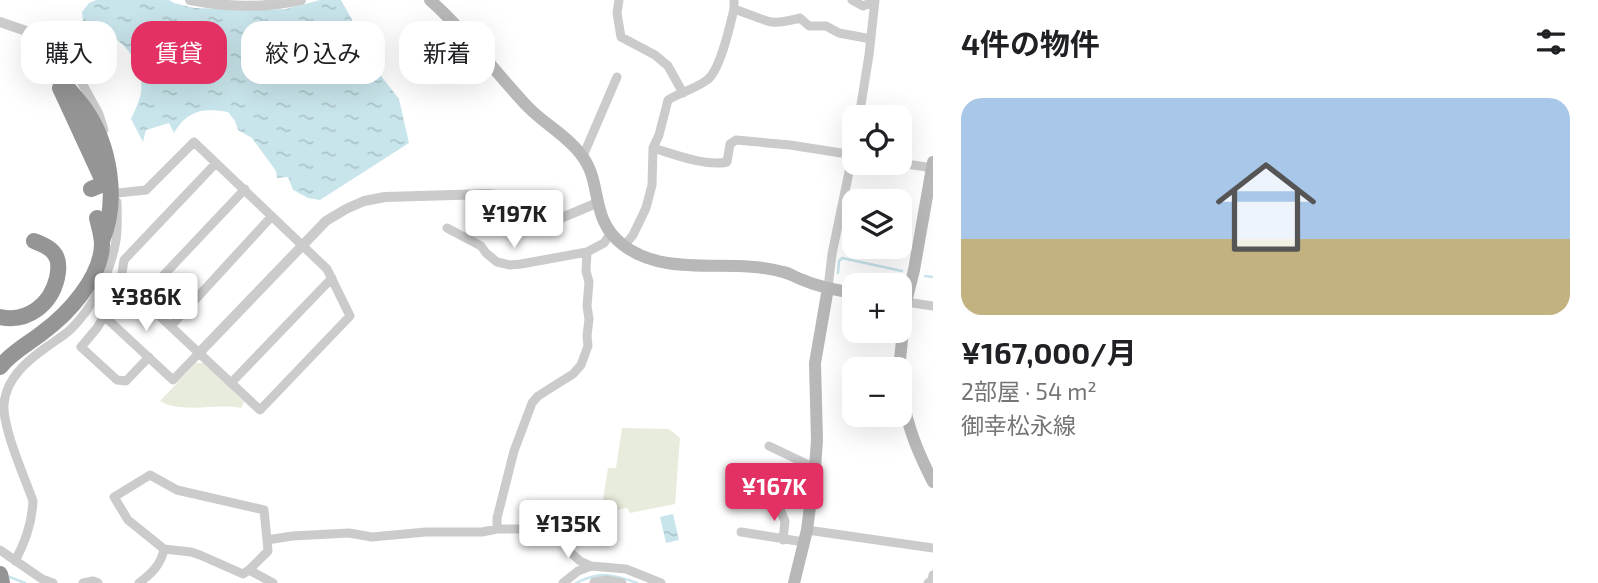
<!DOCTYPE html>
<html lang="ja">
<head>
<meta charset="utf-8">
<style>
  body { margin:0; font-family:"Exo 2","Noto Sans JP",sans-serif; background:#f6f6f6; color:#202124; height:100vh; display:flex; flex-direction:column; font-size:26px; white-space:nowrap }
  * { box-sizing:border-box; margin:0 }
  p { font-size:23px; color:#757577 }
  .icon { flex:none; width:38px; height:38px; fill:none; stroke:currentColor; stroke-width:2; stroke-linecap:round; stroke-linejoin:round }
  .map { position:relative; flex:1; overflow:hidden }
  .details { display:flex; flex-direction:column; background:#fff; width:665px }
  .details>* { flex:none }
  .top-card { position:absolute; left:21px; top:21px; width:665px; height:63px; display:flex; gap:14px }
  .tools { position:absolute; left:842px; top:105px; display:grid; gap:14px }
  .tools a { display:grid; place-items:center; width:70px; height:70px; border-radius:14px; background:#fff; box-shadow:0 7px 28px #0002; font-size:35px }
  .price { position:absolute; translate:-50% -60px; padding:0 16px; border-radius:7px; background:#fff; color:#222; font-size:23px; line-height:46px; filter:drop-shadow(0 2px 4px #0008) }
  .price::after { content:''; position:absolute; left:50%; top:42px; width:21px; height:16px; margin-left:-10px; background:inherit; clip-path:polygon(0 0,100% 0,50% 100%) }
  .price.current { background:#e43164; color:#fff }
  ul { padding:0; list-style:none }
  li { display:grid; align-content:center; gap:14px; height:371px; padding:0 28px }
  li+li { border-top:2px solid #e0e0e0 }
  li span { display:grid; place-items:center; height:217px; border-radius:21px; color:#555 }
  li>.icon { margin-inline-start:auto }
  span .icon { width:126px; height:126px; fill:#fffc; stroke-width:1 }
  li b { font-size:30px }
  h2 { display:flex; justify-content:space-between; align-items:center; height:84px; padding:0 28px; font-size:30px }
  .chip { padding:0 24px; border-radius:21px; background:#fff; box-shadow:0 7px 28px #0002; font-size:24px; line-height:63px }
  .chip.current { background:#e43164; color:#fff }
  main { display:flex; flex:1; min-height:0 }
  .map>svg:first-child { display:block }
  .park { fill:#e8ecdc }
  .water { fill:url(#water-ripples) }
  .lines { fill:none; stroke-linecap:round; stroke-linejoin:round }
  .stream { stroke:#c8e5eb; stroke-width:2.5 }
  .minor { stroke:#cbcbcb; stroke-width:9 }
  .tertiary { stroke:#cbcbcb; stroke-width:10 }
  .secondary { stroke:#b8b8b8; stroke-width:12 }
  .motorway { stroke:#959595; stroke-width:16 }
</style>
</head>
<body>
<main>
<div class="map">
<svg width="933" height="583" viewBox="0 0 933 583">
  <defs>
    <pattern id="water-ripples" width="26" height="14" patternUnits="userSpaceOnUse" patternTransform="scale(1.75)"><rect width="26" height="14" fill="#c8e5eb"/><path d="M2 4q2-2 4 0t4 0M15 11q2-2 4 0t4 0" fill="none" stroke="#acc5ca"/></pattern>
  </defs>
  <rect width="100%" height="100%" fill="#fff"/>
  <!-- park -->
  <path class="park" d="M196 363H205L244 402 241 408C216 403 181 414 160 401Z
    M622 428 669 429 680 438 675 504 630 513 627 508 601 513 608 468H616Z"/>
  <!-- water -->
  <path class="water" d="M96 0H169L174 3 194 8 260 10 286 9 320 0H341L351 18 367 52 364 54 399 99 409 143 320 200 308 198 293 190 288 177 277 178 276 171 252 138 238 130 235 121 228 112C203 108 188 110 174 133L169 123 146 130 143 142 131 119C135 110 139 102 141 93 144 69 129 44 107 34 99 29 91 27 83 21L82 12 89 3Z
    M673 514 679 540 666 543 660 517Z"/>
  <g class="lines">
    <!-- stream -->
    <path class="stream" d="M838 273 839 261 842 258 902 271
      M925 276 933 277
      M7 576 25 583
      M576 583C600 571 613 574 637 583"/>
    <!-- minor -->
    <path class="minor" d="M619 0 617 13 621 37 655 55 668 66 683 93
      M852 0 863 6 875 1
      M734 9C744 12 764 21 772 22 781 23 791 20 800 18L809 26H826L839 33 871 39
      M51 44 72 65 99 114 104 130
      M859 117 869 55 875 0
      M653 148C674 154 706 167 727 162L730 144 736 140 790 145 854 155
      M583 156 617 77
      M900 163 933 168
      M118 193 146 190 194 142 327 269 350 316 260 410 121 280 124 260 216 163
      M447 228 481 246 486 253 497 262 510 265 521 264 587 252
      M624 246 633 235 646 208 652 185 653 148 659 135 668 100C681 92 695 89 707 80 720 71 730 26 734 9V0
      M121 280 104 316 173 380 199 353
      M828 288 832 254 854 148
      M141 299 245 189
      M906 302 933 306
      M104 316 97 328 81 347 117 380 126 381 149 357
      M171 326 272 216
      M231 383 332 278
      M769 446 815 468
      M764 473 785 521 783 540
      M497 529V518L514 451 532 403 538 396 573 374 581 365 588 346 587 336 589 319 587 306 589 282 586 271 587 252 604 243 610 234
      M807 530 933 548
      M741 532 804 542
      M164 549 128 520 114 497 150 475 177 490 264 510 267 540
      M0 550 42 579 53 583
      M15 561C25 543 32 522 33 501 25 478 2 427 4 404 6 378 28 360 48 346 55 341 63 336 70 330 93 308 111 271 116 240 118 228 117 215 117 202
      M249 570 273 583
      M594 582 607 580 622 583
      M83 583 93 581 98 583
      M139 583C151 574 161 565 164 549L191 552 200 555 243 574 249 570 268 551 267 540 292 536 349 533 372 537 426 532H482L497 529H526L561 535 571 553 580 561 591 566 626 569 661 583
      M563 583 578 571 591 566
      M928 583 932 580 933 575"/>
    <!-- tertiary -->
    <path class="tertiary" d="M190 0C226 7 265 8 301 0
      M0 22 26 31 51 44
      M199 353 326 221 346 209 364 201 385 197 488 194C499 195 508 196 517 201 530 207 540 217 554 221L597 203"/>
    <!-- secondary -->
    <path class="secondary" d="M430 0C466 32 494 71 527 106 544 124 568 136 582 156 603 183 589 219 623 245 667 279 731 257 783 272 790 273 796 278 803 280 819 287 836 290 854 293
      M899 369 906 302 914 270 933 162
      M900 376C903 416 915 447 933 482
      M794 583 807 530 815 468 817 440 815 363 828 288"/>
    <!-- motorway -->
    <path class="motorway" d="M51 44 45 55 47 62C59 79 73 93 85 109 110 145 119 200 102 241
      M60 88 102 179 101 185 91 189
      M0 317C28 323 51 304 57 278 59 269 60 259 53 252 48 246 41 244 34 241
      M0 367C12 352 28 344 42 333 68 314 101 278 102 245 102 235 99 227 97 218
      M0 574 2 583"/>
  </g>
</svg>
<div class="tools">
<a><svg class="icon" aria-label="locate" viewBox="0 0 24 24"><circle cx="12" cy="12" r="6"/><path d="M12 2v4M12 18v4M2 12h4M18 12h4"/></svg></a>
<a><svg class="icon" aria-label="layers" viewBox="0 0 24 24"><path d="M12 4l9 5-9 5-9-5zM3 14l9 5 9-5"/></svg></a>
<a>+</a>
<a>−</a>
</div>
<b class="price" style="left:514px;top:250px">¥197K</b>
<b class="price" style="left:146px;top:333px">¥386K</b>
<b class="price current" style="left:774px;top:523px">¥167K</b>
<b class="price" style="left:568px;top:560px">¥135K</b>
<div class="top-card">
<a class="chip">購入</a>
<a class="chip current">賃貸</a>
<a class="chip">絞り込み</a>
<a class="chip">新着</a>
</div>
</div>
<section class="details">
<h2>4件の物件<svg class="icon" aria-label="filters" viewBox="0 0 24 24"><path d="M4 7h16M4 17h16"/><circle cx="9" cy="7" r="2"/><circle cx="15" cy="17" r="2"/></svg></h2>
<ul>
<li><span style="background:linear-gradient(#a9c7e8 65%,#c2b280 0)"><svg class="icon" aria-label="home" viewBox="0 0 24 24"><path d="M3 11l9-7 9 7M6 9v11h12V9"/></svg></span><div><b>¥167,000/月</b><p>2部屋 · 54 m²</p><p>御幸松永線</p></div></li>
</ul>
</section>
</main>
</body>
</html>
